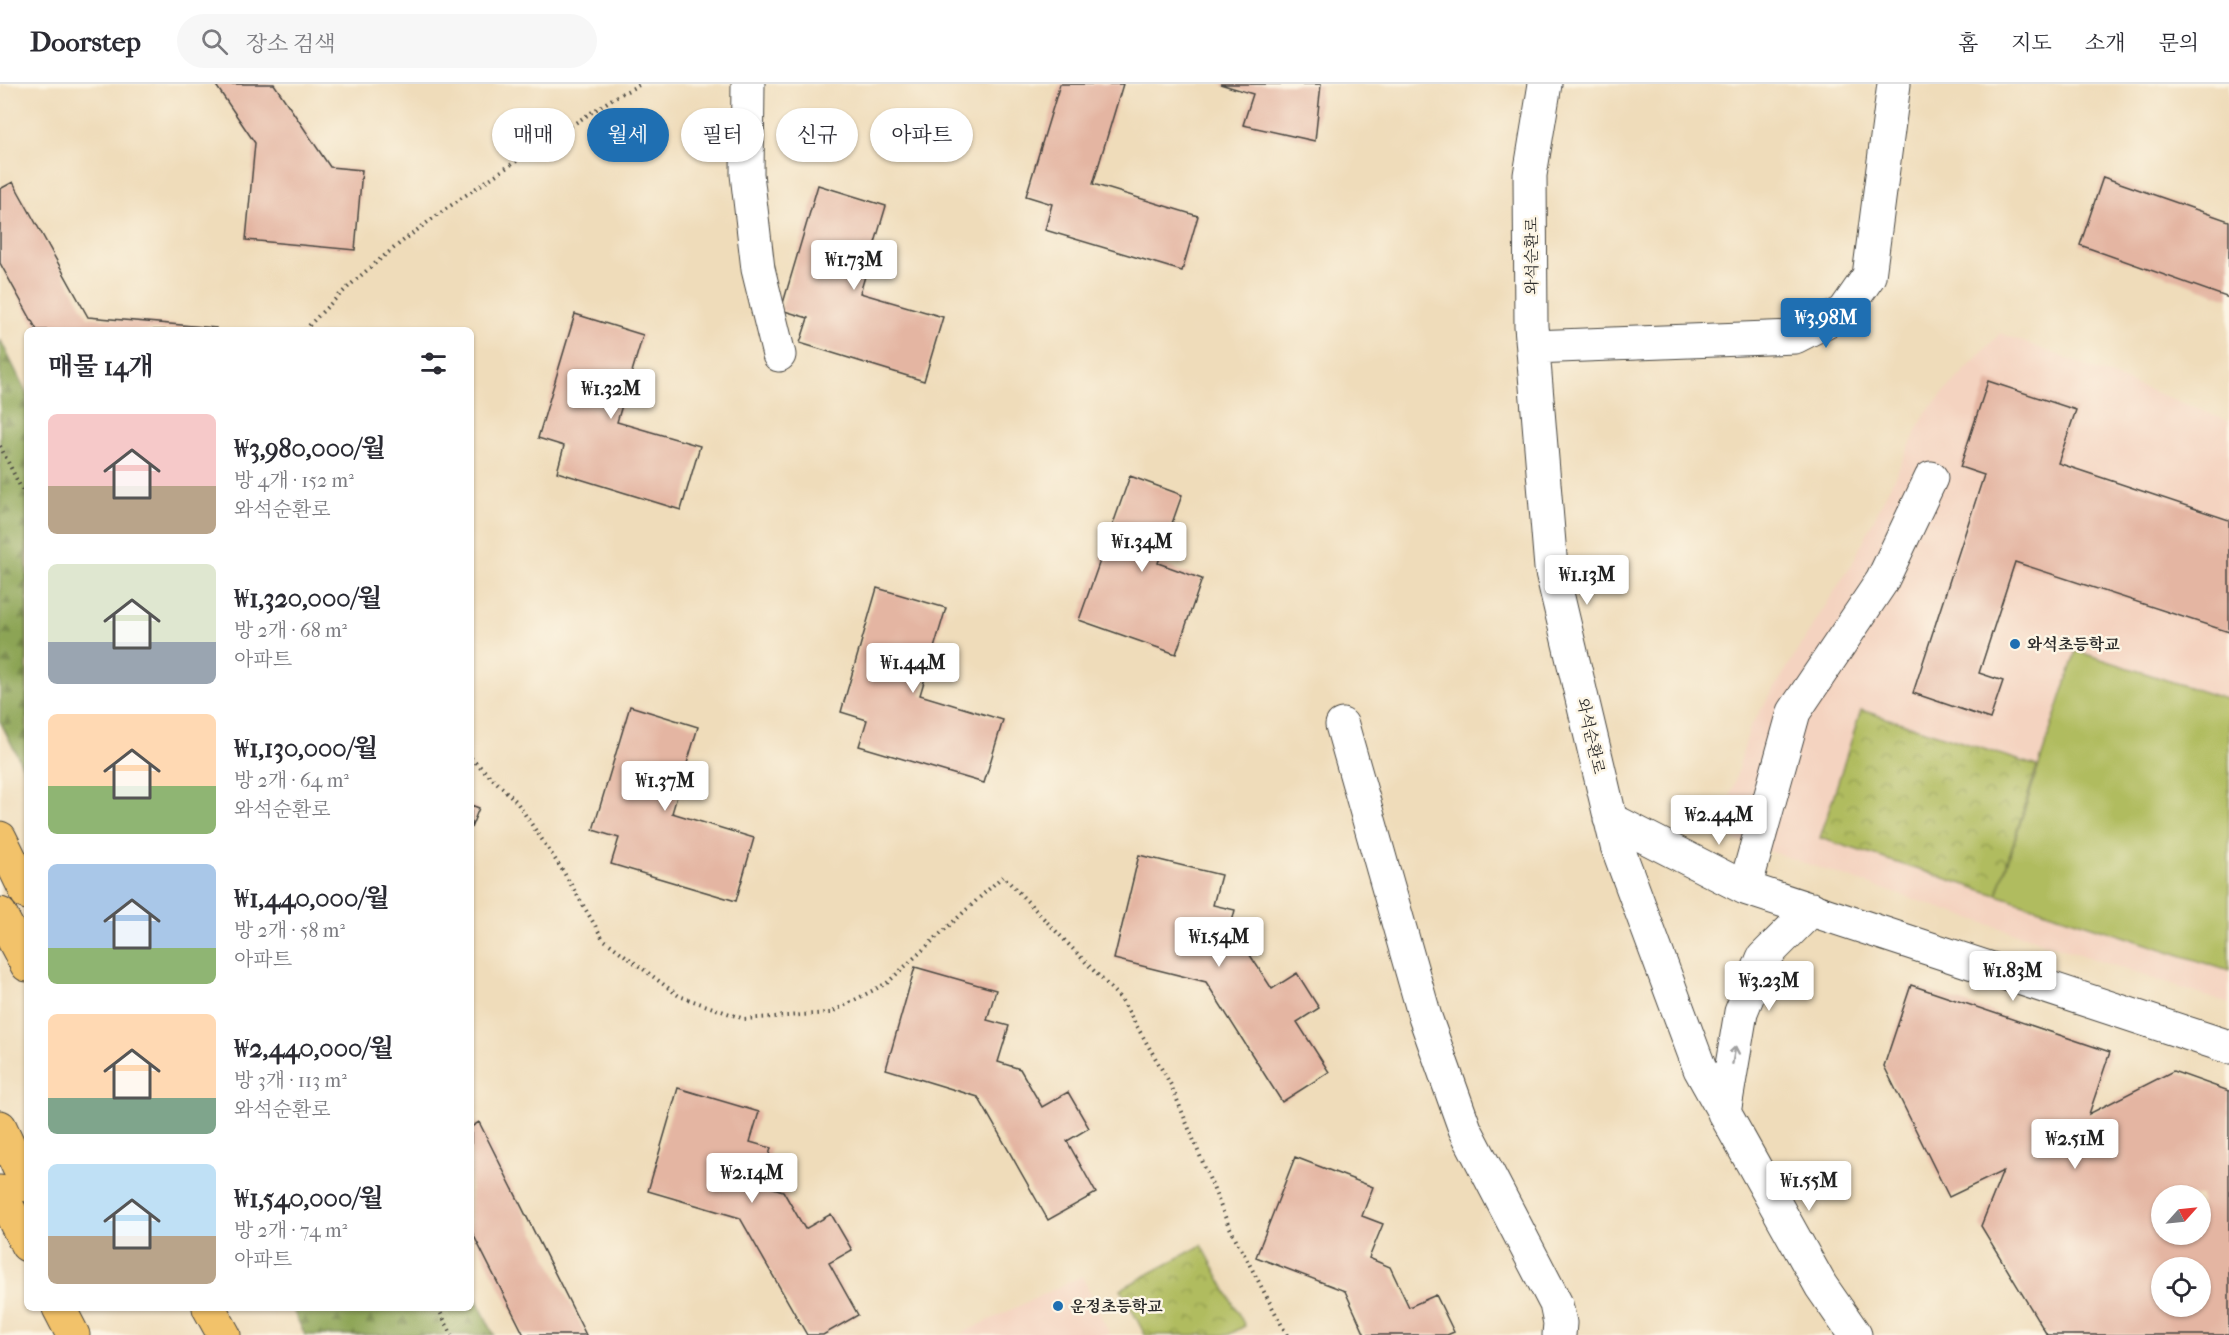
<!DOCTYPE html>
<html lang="ko">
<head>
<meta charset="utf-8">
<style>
  body { margin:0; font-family:"IM FELL French Canon","Noto Serif KR",serif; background:#f7f7f7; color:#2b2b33; height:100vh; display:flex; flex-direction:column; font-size:22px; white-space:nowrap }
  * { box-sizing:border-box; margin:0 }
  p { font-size:20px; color:#7c7c81 }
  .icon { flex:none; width:33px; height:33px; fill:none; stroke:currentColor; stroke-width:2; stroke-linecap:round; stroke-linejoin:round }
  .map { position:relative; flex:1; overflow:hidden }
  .sheet { position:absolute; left:24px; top:243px; width:450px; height:984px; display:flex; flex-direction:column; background:#fff; border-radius:9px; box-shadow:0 2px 4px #0004 }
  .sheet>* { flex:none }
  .hud { position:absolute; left:492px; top:24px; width:570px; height:54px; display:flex; gap:12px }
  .needle { width:39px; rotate:63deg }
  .tools { position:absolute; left:2151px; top:1101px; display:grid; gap:12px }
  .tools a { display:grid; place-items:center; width:60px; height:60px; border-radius:50%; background:#fff; box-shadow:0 2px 4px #0004; font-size:30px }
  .price { position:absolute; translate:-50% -51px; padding:0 14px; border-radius:6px; background:#fff; color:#222; font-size:20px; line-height:39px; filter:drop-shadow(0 2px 3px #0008) }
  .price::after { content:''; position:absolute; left:50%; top:36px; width:18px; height:14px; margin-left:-9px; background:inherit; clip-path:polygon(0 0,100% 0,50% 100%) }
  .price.on { background:#1f6fb2; color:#fff }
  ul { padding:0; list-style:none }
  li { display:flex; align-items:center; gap:18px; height:150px; padding:0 24px }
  li span { display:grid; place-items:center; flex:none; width:168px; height:120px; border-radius:9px; color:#555 }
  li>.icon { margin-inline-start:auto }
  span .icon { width:72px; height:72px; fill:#fffc; stroke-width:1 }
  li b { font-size:26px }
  h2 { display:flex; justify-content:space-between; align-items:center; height:72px; padding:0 24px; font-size:26px }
  .tag { padding:0 21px; border-radius:27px; background:#fff; box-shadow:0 2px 4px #0004; font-size:21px; line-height:54px }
  .tag.on { background:#1f6fb2; color:#fff }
  header { display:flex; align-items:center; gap:36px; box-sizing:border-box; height:84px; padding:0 30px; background:#fff; border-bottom:2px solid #e1e1e2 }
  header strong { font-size:28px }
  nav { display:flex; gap:33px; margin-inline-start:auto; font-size:21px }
  .search { width:420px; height:54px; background:#f7f7f7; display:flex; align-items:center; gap:15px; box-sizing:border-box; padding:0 21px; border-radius:33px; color:#7c7c81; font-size:22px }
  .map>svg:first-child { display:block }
  .built { fill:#f4d3c0 }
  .grass { fill:#b0bc5e; stroke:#6e7444; stroke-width:1.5 }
  .forest { fill:url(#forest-firs); stroke:#5c6840; stroke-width:1.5 }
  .park { fill:url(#park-crowns); stroke:#6e7444; stroke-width:1.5 }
  .building { fill:#e4b5a2; fill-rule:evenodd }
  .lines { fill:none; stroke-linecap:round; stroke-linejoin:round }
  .minor-casing { stroke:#484640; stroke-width:35 }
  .highway-casing { stroke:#484640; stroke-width:35 }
  .path { stroke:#484640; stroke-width:4; stroke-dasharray:1.5 4.5; stroke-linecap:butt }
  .minor { stroke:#fff; stroke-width:33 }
  .highway { stroke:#f2c26a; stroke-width:33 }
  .oneway { stroke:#a0a0a0 }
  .poi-dot { fill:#1f6fb2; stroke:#fcf5e5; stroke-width:2 }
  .labels { text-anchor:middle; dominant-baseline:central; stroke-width:5; stroke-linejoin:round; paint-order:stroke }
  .street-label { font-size:16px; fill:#2b2b2b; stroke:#fcf5e5 }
  .poi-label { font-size:16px; font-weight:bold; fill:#2b2b2b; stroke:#fcf5e5; text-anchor:start }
</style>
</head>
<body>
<header>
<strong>Doorstep</strong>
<div class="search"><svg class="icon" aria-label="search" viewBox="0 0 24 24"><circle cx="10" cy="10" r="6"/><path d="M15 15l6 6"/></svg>장소 검색</div>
<nav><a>홈</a><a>지도</a><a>소개</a><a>문의</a></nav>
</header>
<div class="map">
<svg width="2229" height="1251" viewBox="0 0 2229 1251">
  <defs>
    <pattern id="forest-firs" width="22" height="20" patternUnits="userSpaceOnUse" patternTransform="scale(1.5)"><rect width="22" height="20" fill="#8ca455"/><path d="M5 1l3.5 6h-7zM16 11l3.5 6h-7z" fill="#738647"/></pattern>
    <pattern id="park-crowns" width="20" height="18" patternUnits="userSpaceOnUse" patternTransform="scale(1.5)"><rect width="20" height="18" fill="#b0bc5e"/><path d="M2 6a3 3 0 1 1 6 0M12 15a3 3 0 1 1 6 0" fill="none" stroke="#8f994e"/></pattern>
  </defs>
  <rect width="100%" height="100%" fill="#fcf5e5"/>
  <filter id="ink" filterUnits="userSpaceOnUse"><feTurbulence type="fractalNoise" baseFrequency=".0167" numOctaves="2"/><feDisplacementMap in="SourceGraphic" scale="12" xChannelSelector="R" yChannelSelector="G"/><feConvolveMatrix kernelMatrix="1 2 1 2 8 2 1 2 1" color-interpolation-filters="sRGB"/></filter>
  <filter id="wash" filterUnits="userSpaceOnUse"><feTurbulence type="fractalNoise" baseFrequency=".008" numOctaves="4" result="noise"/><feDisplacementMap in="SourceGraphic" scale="24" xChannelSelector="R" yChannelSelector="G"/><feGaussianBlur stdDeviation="1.35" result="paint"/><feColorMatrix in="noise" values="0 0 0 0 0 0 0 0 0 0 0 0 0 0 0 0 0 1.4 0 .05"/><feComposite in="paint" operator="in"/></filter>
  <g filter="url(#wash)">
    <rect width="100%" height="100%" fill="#efdcba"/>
    <!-- built -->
    <path class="built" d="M2000 249 2229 337V920L1720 751 1749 645 1854 476 1926 328Z
      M1082 1192 1110 1251H958Z"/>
    <!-- grass -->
    <path class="grass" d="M2076 567 2229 616V887L1997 811Z"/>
    <!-- forest -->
    <path class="forest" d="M0 255 27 310V691L0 637Z
      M471 1204 494 1251H305L292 1224H471Z"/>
    <!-- park -->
    <path class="park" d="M1861 626 2037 682 1997 811 1820 754Z
      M1202 1161 1245 1242 1228 1251H1145L1121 1205Z"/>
    <g id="blocks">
      <!-- building -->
      <path class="building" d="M215 0H274L330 83 362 86 355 166 246 156 255 59Z
        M1060 0H1123L1093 100 1198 132 1182 187 1045 146 1052 120 1026 112Z
        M1220 0H1321L1315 57 1243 41 1253 10Z
        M2103 93 2229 137V214L2080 161Z
        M13 98 88 233 216 244V246H37L0 179V105Z
        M818 101 886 122 860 209 943 233 924 297 800 259 808 234 781 226Z
        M575 230 643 251 617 338 700 362 681 426 557 388 564 362 538 354Z
        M1988 297 2076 326 2058 379 2229 436V548L2015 478 1979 589 2003 597 1990 635 1913 609 1984 391 1960 383Z
        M1130 392 1182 411 1158 479 1202 495 1176 570 1079 536Z
        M877 504 946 524 920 611 1003 636 984 699 859 662 867 636 841 628Z
        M630 622 698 643 672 729 754 754 736 817 611 780 619 754 593 746Z
        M471 721 479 724 471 744Z
        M1139 771 1221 791 1213 821 1235 826 1226 862 1248 868 1272 905 1297 889 1319 924 1297 938 1329 988 1282 1018 1206 898 1114 875Z
        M915 883 996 906 987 936 1009 942 998 978 1020 985 1042 1023 1068 1008 1089 1044 1067 1057 1096 1109 1048 1136 978 1013 886 985Z
        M1911 901 2110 968 2089 1030 2173 987 2229 1007V1251H2047L1981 1142 2003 1087 1949 1113 1884 982ZM2162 1112H2200V1150H2162ZM2162 1184H2200V1222H2162Z
        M678 1004 759 1028 750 1058 771 1064 761 1100 783 1107 805 1145 831 1130 852 1166 829 1179 858 1231 823 1251H807L740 1134 648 1107Z
        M479 1038 586 1251H524L471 1146V1043Z
        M1295 1073 1373 1103 1362 1132 1383 1140 1369 1174 1390 1183 1409 1223 1436 1211 1454 1248 1447 1251H1365L1345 1207 1256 1173Z"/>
    </g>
  </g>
  <g filter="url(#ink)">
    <use href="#blocks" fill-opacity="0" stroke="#484640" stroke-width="1.5"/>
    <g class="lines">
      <!-- minor casing -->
      <g class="minor-casing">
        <path id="minor" d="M748 0 747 90 758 185 779 271
          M1545 0 1530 91 1531 242 1551 484 1617 762 1700 985 1821 1202 1855 1251
          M1533 263 1795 253 1844 228 1869 192 1894 0
          M1342 641 1425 933 1465 1045 1556 1220 1560 1239 1559 1251
          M1610 735 1745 804 2229 963
          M1745 804 1794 628 1882 497 1931 394
          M1724 1029 1741 928 1763 874 1812 825"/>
      </g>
      <!-- highway casing -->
      <g class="highway-casing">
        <path id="highway" d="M0 754 27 809
          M0 830 27 881
          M0 1043 27 1101
          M0 1108 27 1161
          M59 1224 73 1251
          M209 1224 224 1251"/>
      </g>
      <!-- path -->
      <path class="path" d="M305 246C393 150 508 84 615 13L641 0
        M0 362 27 416
        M471 674 516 717 563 787 603 855 679 912 744 935 830 929 887 899 1003 792 1121 915 1171 1001 1228 1140 1287 1251
        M438 1224 452 1251"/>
      <!-- minor -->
      <use href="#minor" class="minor"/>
      <!-- highway -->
      <use href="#highway" class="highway"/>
    </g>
    <!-- one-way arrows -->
    <defs><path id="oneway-shaft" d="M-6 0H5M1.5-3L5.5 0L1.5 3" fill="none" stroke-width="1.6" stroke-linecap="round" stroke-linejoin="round" transform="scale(1.5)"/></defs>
    <use class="oneway" href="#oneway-shaft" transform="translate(1734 971) rotate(-80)"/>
  </g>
  <!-- markers -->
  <g class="poi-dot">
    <circle cx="2015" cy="560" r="6"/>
    <circle cx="1058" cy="1222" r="6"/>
  </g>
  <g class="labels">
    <!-- street labels -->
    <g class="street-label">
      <text transform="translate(1531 172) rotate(-90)">와석순환로</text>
      <text transform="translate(1591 652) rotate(77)">와석순환로</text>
    </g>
    <!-- poi labels -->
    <g class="poi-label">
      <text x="2027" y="560">와석초등학교</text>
      <text x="1070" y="1222">운정초등학교</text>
    </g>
  </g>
</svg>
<div class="tools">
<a><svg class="needle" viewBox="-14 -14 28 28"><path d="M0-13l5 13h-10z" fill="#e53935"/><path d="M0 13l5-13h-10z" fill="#7c7c81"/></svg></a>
<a><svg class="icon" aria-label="locate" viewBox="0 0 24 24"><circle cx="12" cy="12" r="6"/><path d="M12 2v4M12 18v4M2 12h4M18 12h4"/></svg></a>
</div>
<b class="price" style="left:854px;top:207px">₩1.73M</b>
<b class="price on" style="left:1826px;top:265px">₩3.98M</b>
<b class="price" style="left:611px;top:336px">₩1.32M</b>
<b class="price" style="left:1142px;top:489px">₩1.34M</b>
<b class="price" style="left:1587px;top:522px">₩1.13M</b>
<b class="price" style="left:913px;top:610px">₩1.44M</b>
<b class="price" style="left:665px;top:728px">₩1.37M</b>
<b class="price" style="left:1719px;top:762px">₩2.44M</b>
<b class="price" style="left:1219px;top:884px">₩1.54M</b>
<b class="price" style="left:2013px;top:918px">₩1.83M</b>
<b class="price" style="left:1769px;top:928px">₩3.23M</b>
<b class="price" style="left:2075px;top:1086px">₩2.51M</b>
<b class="price" style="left:752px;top:1120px">₩2.14M</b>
<b class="price" style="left:1809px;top:1128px">₩1.55M</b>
<div class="hud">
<a class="tag">매매</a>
<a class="tag on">월세</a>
<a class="tag">필터</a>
<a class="tag">신규</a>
<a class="tag">아파트</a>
</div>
<section class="sheet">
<h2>매물 14개<svg class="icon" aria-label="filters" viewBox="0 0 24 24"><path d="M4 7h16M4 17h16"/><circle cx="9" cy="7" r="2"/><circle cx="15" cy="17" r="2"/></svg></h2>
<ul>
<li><span style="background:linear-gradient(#f6c9c9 60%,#b9a48a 0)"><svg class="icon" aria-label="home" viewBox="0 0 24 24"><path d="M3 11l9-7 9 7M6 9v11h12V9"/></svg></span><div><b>₩3,980,000/월</b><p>방 4개 · 152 m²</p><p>와석순환로</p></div></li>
<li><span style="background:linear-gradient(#dfe7d0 65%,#9aa5b1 0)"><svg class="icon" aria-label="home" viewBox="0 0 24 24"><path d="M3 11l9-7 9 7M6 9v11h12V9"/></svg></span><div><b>₩1,320,000/월</b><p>방 2개 · 68 m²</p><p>아파트</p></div></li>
<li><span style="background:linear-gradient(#ffd9b3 60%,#8fb573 0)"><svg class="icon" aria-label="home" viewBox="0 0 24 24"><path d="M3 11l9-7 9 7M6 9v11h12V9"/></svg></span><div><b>₩1,130,000/월</b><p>방 2개 · 64 m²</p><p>와석순환로</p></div></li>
<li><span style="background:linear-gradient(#a9c7e8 70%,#8fb573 0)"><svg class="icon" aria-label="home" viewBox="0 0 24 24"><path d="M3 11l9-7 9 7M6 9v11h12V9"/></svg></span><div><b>₩1,440,000/월</b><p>방 2개 · 58 m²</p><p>아파트</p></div></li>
<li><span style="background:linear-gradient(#ffd9b3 70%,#7fa58c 0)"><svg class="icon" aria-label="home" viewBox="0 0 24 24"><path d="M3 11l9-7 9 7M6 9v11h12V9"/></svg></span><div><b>₩2,440,000/월</b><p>방 3개 · 113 m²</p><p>와석순환로</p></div></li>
<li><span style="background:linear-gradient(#bfe0f5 60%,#b9a48a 0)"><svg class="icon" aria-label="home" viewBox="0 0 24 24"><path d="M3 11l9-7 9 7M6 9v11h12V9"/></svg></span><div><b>₩1,540,000/월</b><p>방 2개 · 74 m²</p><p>아파트</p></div></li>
</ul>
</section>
</div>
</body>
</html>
